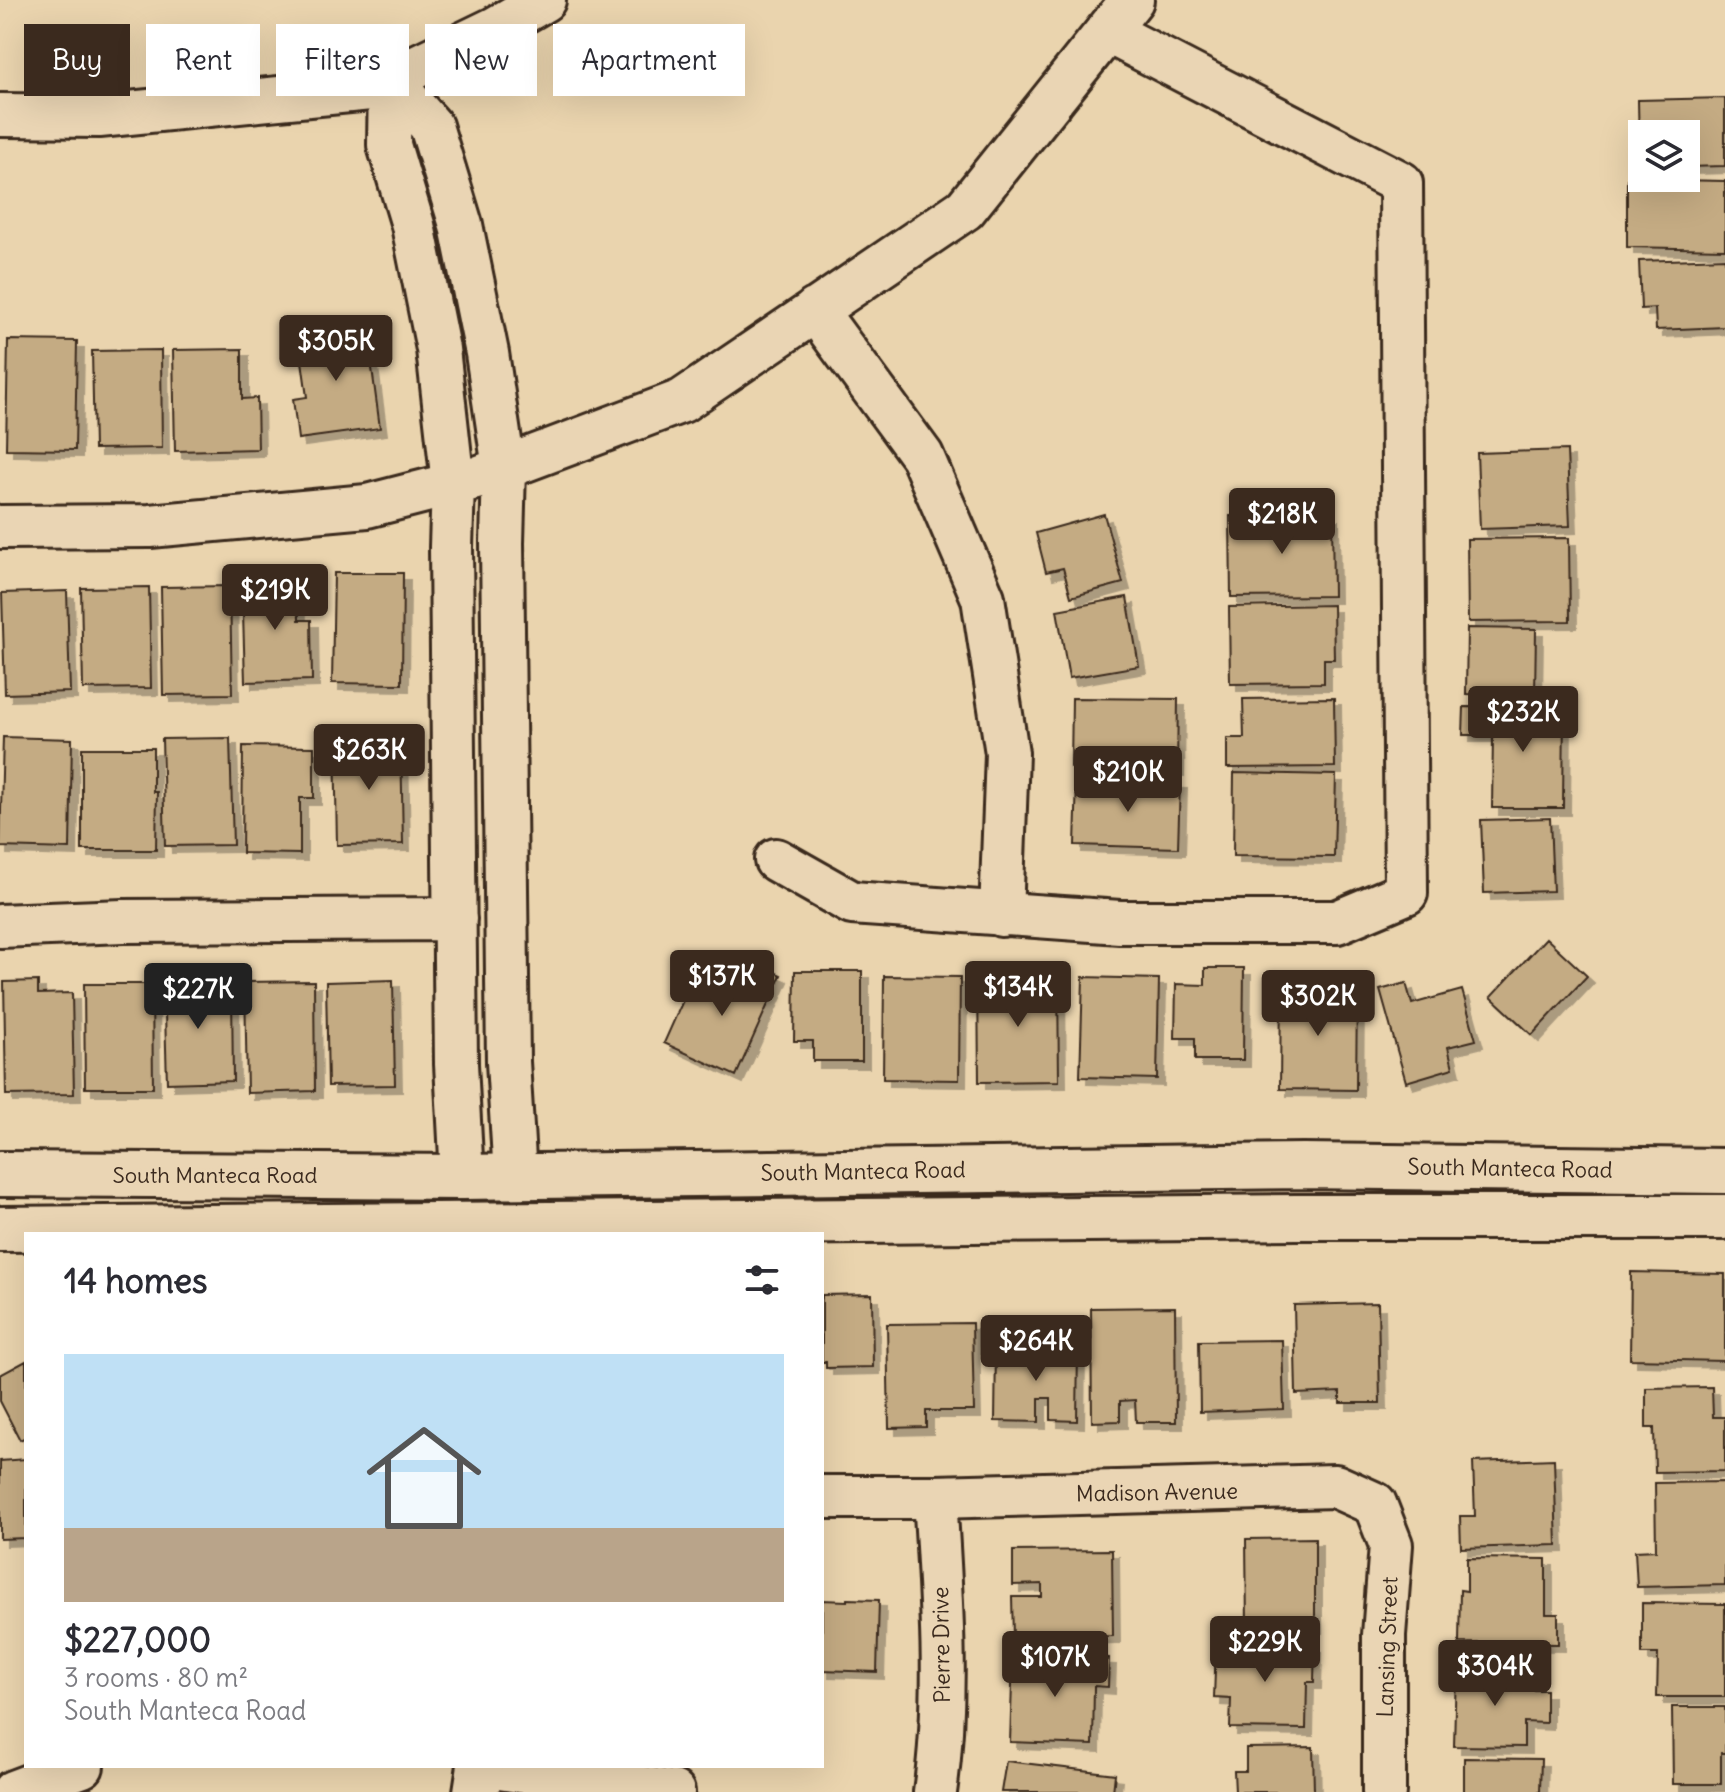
<!DOCTYPE html>
<html lang="en">
<head>
<meta charset="utf-8">
<style>
  body { margin:0; font-family:Delius,sans-serif; background:#f2f2f3; color:#2b2b33; height:100vh; display:flex; flex-direction:column; font-size:30px; white-space:nowrap }
  * { box-sizing:border-box; margin:0 }
  p { font-size:26px; color:#7c7c81 }
  .icon { flex:none; width:44px; height:44px; fill:none; stroke:currentColor; stroke-width:2; stroke-linecap:round; stroke-linejoin:round }
  .map { position:relative; flex:1; overflow:hidden }
  .details { position:absolute; left:24px; top:1232px; width:800px; height:536px; display:flex; flex-direction:column; background:#fff; border-radius:0px; box-shadow:0 8px 32px #0002 }
  .details>* { flex:none }
  .top-card { position:absolute; left:24px; top:24px; width:800px; height:72px; display:flex; gap:16px }
  .fabs { position:absolute; left:1628px; top:120px; display:grid; gap:16px }
  .fabs a { display:grid; place-items:center; width:72px; height:72px; border-radius:0px; background:#fff; box-shadow:0 8px 32px #0002; font-size:40px }
  .price { position:absolute; translate:-50% -68px; padding:0 18px; border-radius:8px; background:#3b2a1e; color:#fff; font-size:26px; line-height:52px; filter:drop-shadow(0 2px 4px #0008) }
  .price::after { content:''; position:absolute; left:50%; top:48px; width:24px; height:18px; margin-left:-12px; background:inherit; clip-path:polygon(0 0,100% 0,50% 100%) }
  .price.on { background:#222; color:#fff }
  ul { padding:0; list-style:none }
  li { display:grid; align-content:center; gap:16px; height:424px; padding:0 40px }
  li span { display:grid; place-items:center; height:248px; border-radius:0px; color:#555 }
  li>.icon { margin-inline-start:auto }
  span .icon { width:144px; height:144px; fill:#fffc; stroke-width:1 }
  li b { font-size:34px }
  h2 { display:flex; justify-content:space-between; align-items:center; height:96px; padding:0 40px; font-size:34px }
  .chip { padding:0 28px; border-radius:0px; background:#fff; box-shadow:0 8px 32px #0002; font-size:28px; line-height:72px }
  .chip.on { background:#3b2a1e; color:#fff }
  .map>svg:first-child { display:block }
  .building { fill:#c4ab83; stroke:#3b2a1e; stroke-width:2; filter:url(#shadow) }
  .lines { fill:none; stroke-linecap:round; stroke-linejoin:round }
  .minor-casing { stroke:#3b2a1e; stroke-width:48 }
  .tertiary-casing { stroke:#3b2a1e; stroke-width:50 }
  .minor { stroke:#ead5b4; stroke-width:42 }
  .tertiary { stroke:#ead5b4; stroke-width:44 }
  .labels { text-anchor:middle; dominant-baseline:central; stroke-width:7; stroke-linejoin:round; paint-order:stroke }
  .street-label { font-size:22px; fill:#3b2a1e; stroke:#ead5b4 }
</style>
</head>
<body>
<div class="map">
<svg width="1725" height="1792" viewBox="0 0 1725 1792">
  <defs>
    <filter id="shadow"><feDropShadow dx="7" dy="7" stdDeviation="0" flood-color="#0004"/></filter>
  </defs>
  <rect width="100%" height="100%" fill="#ead4ae"/>
  <filter id="ink" filterUnits="userSpaceOnUse"><feTurbulence type="fractalNoise" baseFrequency=".0125" numOctaves="2"/><feDisplacementMap in="SourceGraphic" scale="16" xChannelSelector="R" yChannelSelector="G"/><feConvolveMatrix kernelMatrix="1 2 1 2 8 2 1 2 1" color-interpolation-filters="sRGB"/></filter>
  <g filter="url(#ink)">
    <!-- building -->
    <path class="building" d="M1725 98V166L1686 167V134H1642V147H1639L1638 100Z
      M1627 179 1725 181V249L1627 247Z
      M1725 258V327L1656 330 1655 308 1641 309 1639 261Z
      M366 323 380 428 298 439 293 399 307 397 298 332Z
      M8 340 77 341 75 450 6 449Z
      M242 349V399L257 398 258 449 175 451 173 350Z
      M161 350 162 448 94 449 92 351Z
      M1567 450 1570 526 1480 529 1477 453Z
      M1104 514 1123 583 1071 597 1063 568 1046 572 1036 533Z
      M1332 514 1333 596 1231 597 1230 516Z
      M1569 538 1570 621 1468 622 1467 539Z
      M334 573H403L402 684 332 683Z
      M298 577 299 620H311L312 680 245 682 242 578Z
      M230 586 232 694 163 695 161 587Z
      M149 587 151 688 83 689 81 588Z
      M67 591 70 692 5 694 2 593Z
      M1127 597 1139 666 1069 678 1057 610Z
      M1333 605 1334 659H1324V683L1230 684 1229 607Z
      M1467 628 1536 629 1535 696 1466 694Z
      M1072 698 1178 699 1177 769 1071 767Z
      M1334 698 1335 767 1227 768V738H1244L1243 699Z
      M1464 707 1564 708 1563 808H1492L1493 735H1463Z
      M3 737 72 739 70 849 0 847Z
      M230 738 233 845 165 846 162 739Z
      M401 738 403 844 337 845 335 739Z
      M243 746 314 747V798H300V854L242 853Z
      M82 748H153V792H157L156 850H82Z
      M1234 773 1336 775 1334 857 1233 856Z
      M1077 779 1180 782 1178 848 1075 845Z
      M1550 818 1553 891 1484 893 1481 820Z
      M1546 938 1587 976 1532 1035 1491 997Z
      M754 963 781 975 736 1076 664 1043 697 969 742 989Z
      M1205 968H1244L1243 1060H1195V1038H1175L1176 984 1205 985Z
      M795 971H862V1061H813V1041H794Z
      M884 976 960 977 959 1080 883 1079Z
      M978 976H1058L1059 1081 979 1082Z
      M211 977 212 991 232 990 233 1081 167 1083 164 978Z
      M1083 977 1159 979 1157 1079 1080 1077Z
      M393 980 395 1085 328 1086 326 982Z
      M38 981V994L72 993 74 1094 6 1095 4 982Z
      M314 981 315 1091 247 1093 245 982Z
      M1281 983 1332 984V993H1357L1356 1090 1280 1089Z
      M1406 983 1412 1004 1462 990 1476 1040 1448 1047 1453 1068 1406 1082 1380 990Z
      M84 984H152L153 1088H85Z
      M1631 1272 1725 1274V1361L1630 1359Z
      M872 1294 873 1367 826 1368V1362H822V1295Z
      M1378 1303 1380 1403H1340V1392L1296 1394 1294 1305Z
      M1175 1307 1176 1422H1136L1135 1400 1120 1401V1421L1092 1422 1091 1308Z
      M972 1323 974 1411H926V1427L889 1428 887 1324Z
      M1282 1340 1284 1409 1200 1412 1199 1341Z
      M996 1348H1078L1077 1421 1051 1420V1398H1039V1422L995 1421Z
      M26 1361V1437L20 1440 0 1401V1375Z
      M1712 1387 1713 1417H1725V1471L1655 1472 1654 1428H1646V1388Z
      M26 1459V1538L0 1539V1461Z
      M1554 1459 1557 1545 1461 1548 1460 1516H1475L1473 1462Z
      M1725 1482V1585L1637 1587 1635 1551 1656 1550 1655 1483Z
      M1315 1538V1626L1247 1627 1246 1539Z
      M1112 1550 1113 1636 1013 1638 1012 1597H1042V1584L1013 1585V1551Z
      M1467 1558 1546 1559V1614H1558V1644L1459 1643 1460 1590 1467 1591Z
      M847 1599 879 1600 877 1672 822 1670V1600L847 1601Z
      M1642 1603 1725 1604V1697H1657L1658 1654H1642Z
      M1216 1643 1315 1645 1314 1682H1307L1306 1729 1230 1728 1231 1699 1214 1698Z
      M1013 1655 1109 1658 1108 1687 1094 1686 1093 1745 1010 1742Z
      M1456 1669 1524 1670V1690H1546V1723L1524 1722V1747L1454 1746Z
      M1672 1707H1725V1753H1721V1784H1673Z
      M1313 1747 1314 1792H1235L1234 1771H1246V1748Z
      M1464 1758 1541 1759 1540 1792H1464Z
      M1006 1761 1115 1774 1113 1792H1001Z"/>
    <g class="lines">
      <!-- minor casing -->
      <g class="minor-casing">
        <path id="minor" d="M0 115 99 116 370 89 496 28 544 0
          M815 310 922 456 983 598 1007 753 1001 915
          M0 527 150 526 367 506 480 477 682 401 965 209 1132 0
          M776 860 852 903 1120 922H1337L1406 893 1401 183 1107 31
          M0 926 123 921 455 919
          M462 1177 456 1064 451 547 453 484 438 349 413 225 389 145 390 80 431 126 461 225 487 353 504 468 502 543 508 1062 515 1176
          M822 1497H935L1335 1486 1375 1504 1391 1545 1384 1635V1792
          M935 1497C941 1596 949 1694 935 1792
          M485 1766 673 1792
          M13 1792 82 1766"/>
      </g>
      <!-- tertiary casing -->
      <g class="tertiary-casing">
        <path id="tertiary" d="M0 1174 462 1177 1303 1166 1725 1171
          M0 1229 1298 1217H1725
          M476 1792 480 1766"/>
      </g>
      <!-- minor -->
      <use href="#minor" class="minor"/>
      <!-- tertiary -->
      <use href="#tertiary" class="tertiary"/>
    </g>
  </g>
  <g class="labels">
    <!-- street labels -->
    <g class="street-label">
      <text transform="translate(1510 1168) rotate(1)">South Manteca Road</text>
      <text transform="translate(863 1171) rotate(-1)">South Manteca Road</text>
      <text x="215" y="1175">South Manteca Road</text>
      <text transform="translate(1157 1492) rotate(-1)">Madison Avenue</text>
      <text transform="translate(941 1645) rotate(-91)">Pierre Drive</text>
      <text transform="translate(1387 1647) rotate(-88)">Lansing Street</text>
    </g>
  </g>
</svg>
<div class="fabs">
<a><svg class="icon" aria-label="layers" viewBox="0 0 24 24"><path d="M12 4l9 5-9 5-9-5zM3 14l9 5 9-5"/></svg></a>
</div>
<b class="price" style="left:336px;top:383px">$305K</b>
<b class="price" style="left:1282px;top:556px">$218K</b>
<b class="price" style="left:275px;top:632px">$219K</b>
<b class="price" style="left:1523px;top:754px">$232K</b>
<b class="price" style="left:369px;top:792px">$263K</b>
<b class="price" style="left:1128px;top:814px">$210K</b>
<b class="price" style="left:722px;top:1018px">$137K</b>
<b class="price" style="left:1018px;top:1029px">$134K</b>
<b class="price on" style="left:198px;top:1031px">$227K</b>
<b class="price" style="left:1318px;top:1038px">$302K</b>
<b class="price" style="left:1036px;top:1383px">$264K</b>
<b class="price" style="left:1265px;top:1684px">$229K</b>
<b class="price" style="left:1055px;top:1699px">$107K</b>
<b class="price" style="left:1495px;top:1708px">$304K</b>
<div class="top-card">
<a class="chip on">Buy</a>
<a class="chip">Rent</a>
<a class="chip">Filters</a>
<a class="chip">New</a>
<a class="chip">Apartment</a>
</div>
<section class="details">
<h2>14 homes<svg class="icon" aria-label="filters" viewBox="0 0 24 24"><path d="M4 7h16M4 17h16"/><circle cx="9" cy="7" r="2"/><circle cx="15" cy="17" r="2"/></svg></h2>
<ul>
<li><span style="background:linear-gradient(#bfe0f5 70%,#b9a48a 0)"><svg class="icon" aria-label="home" viewBox="0 0 24 24"><path d="M3 11l9-7 9 7M6 9v11h12V9"/></svg></span><div><b>$227,000</b><p>3 rooms · 80 m²</p><p>South Manteca Road</p></div></li>
</ul>
</section>
</div>
</body>
</html>
